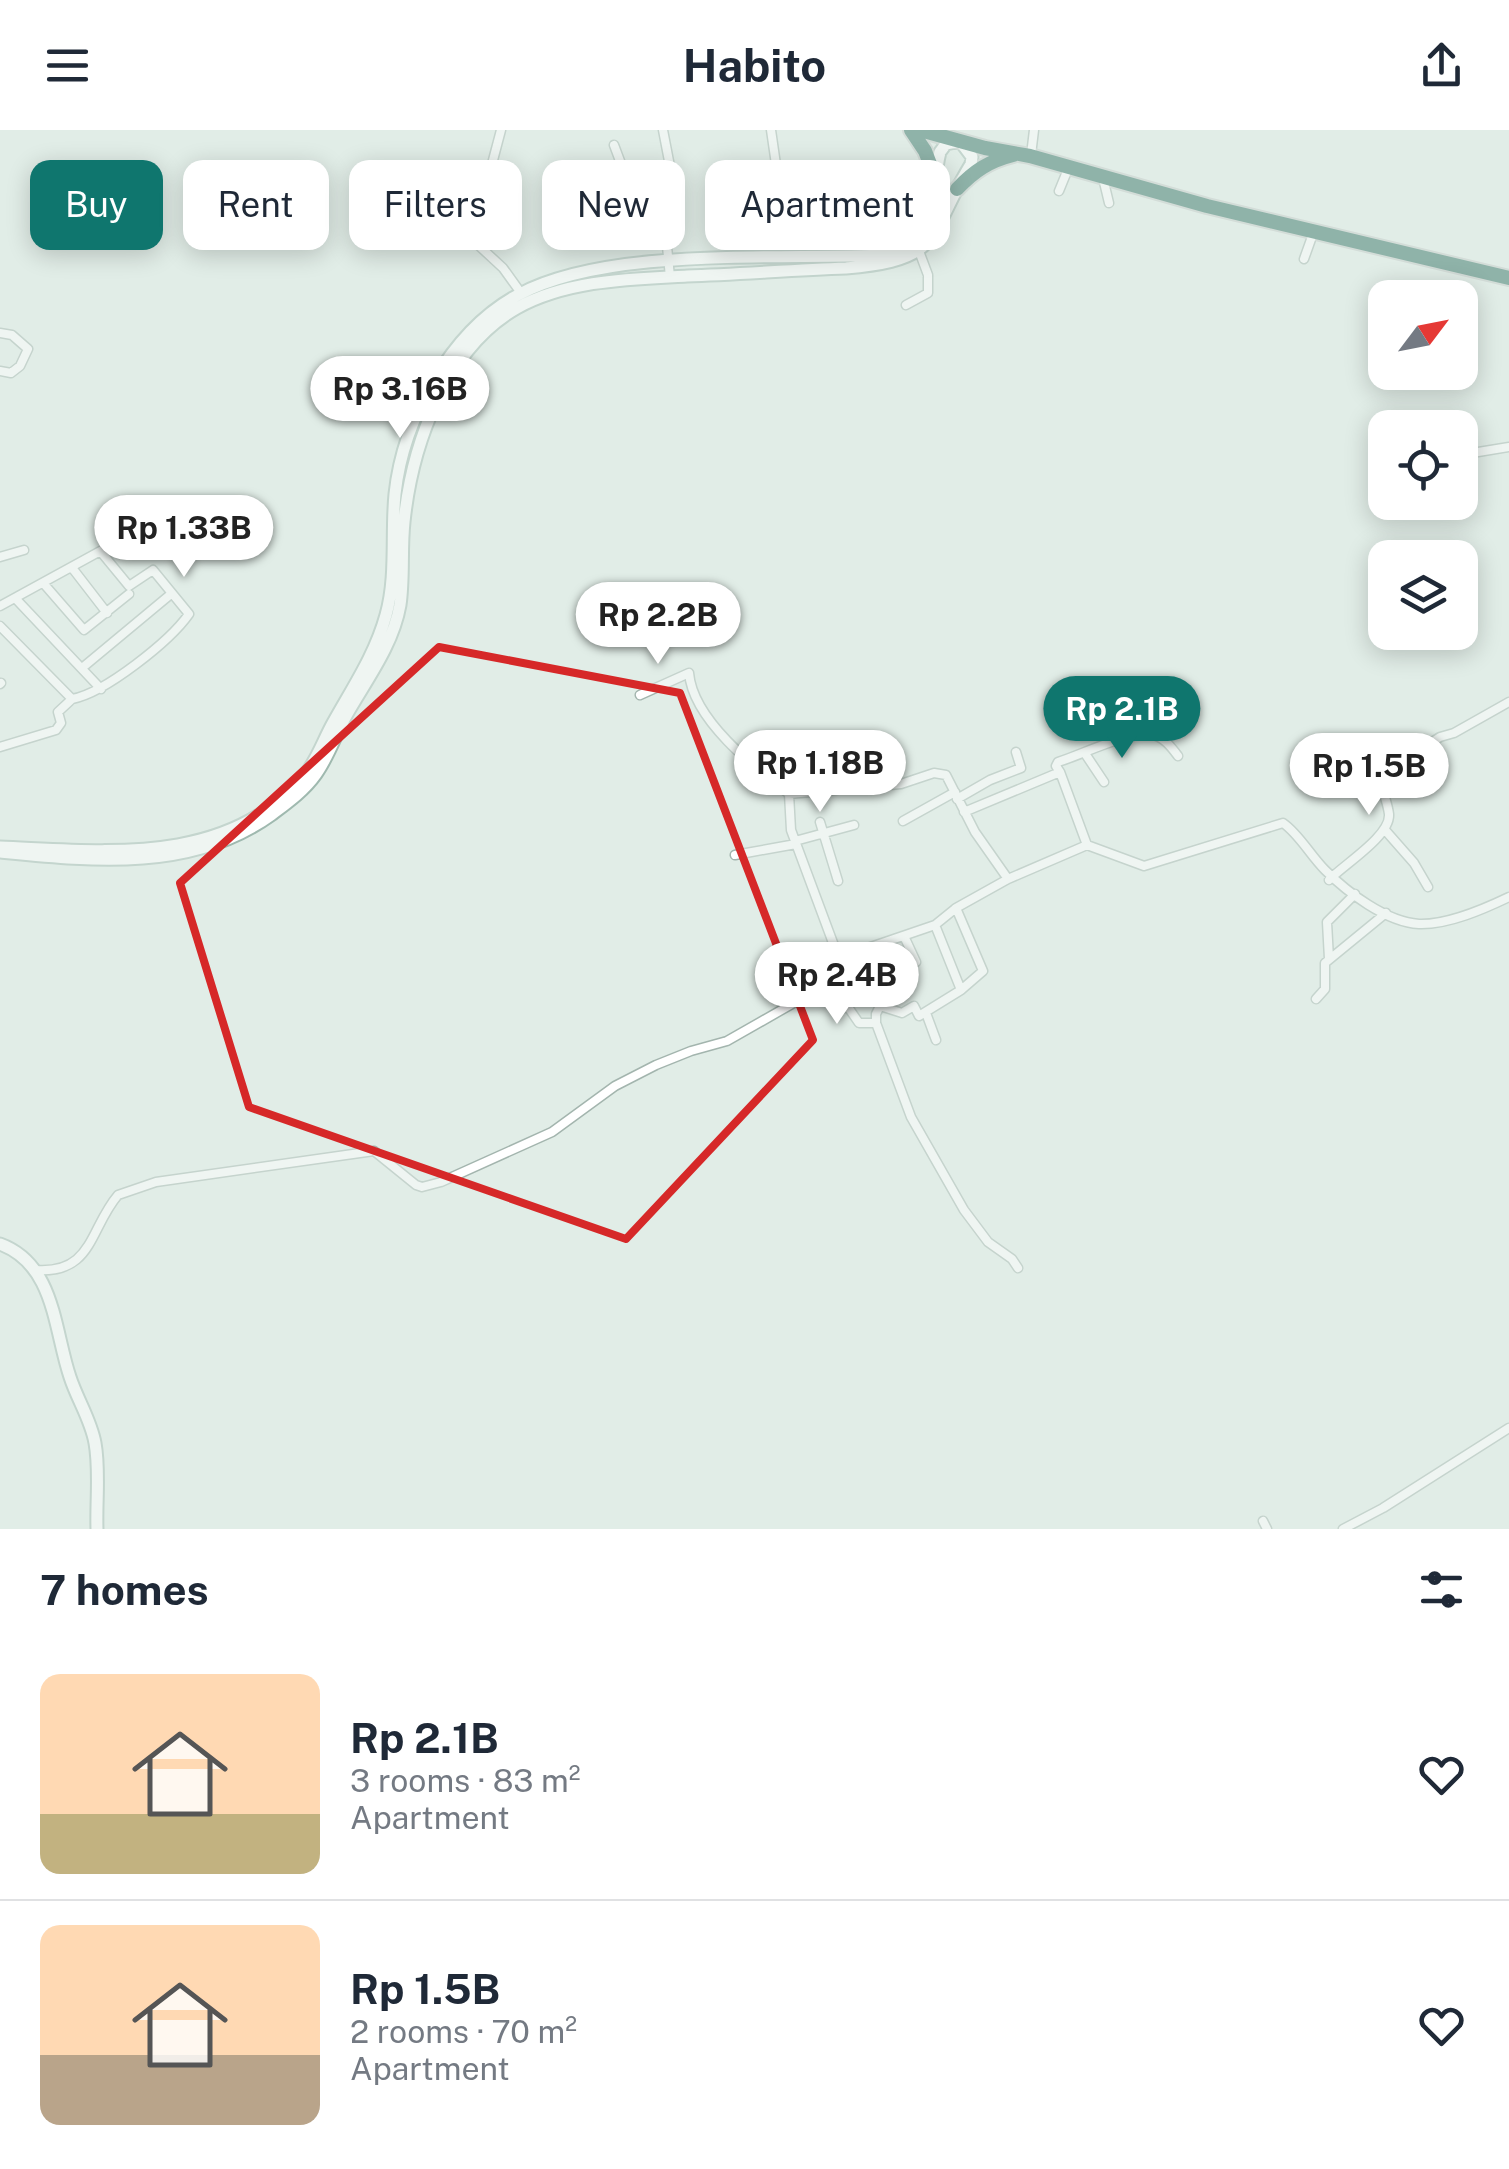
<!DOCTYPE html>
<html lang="en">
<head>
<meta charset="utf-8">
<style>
  body { margin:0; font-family:"Public Sans",sans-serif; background:#f2f2f3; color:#1f2937; height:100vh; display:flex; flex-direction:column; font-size:38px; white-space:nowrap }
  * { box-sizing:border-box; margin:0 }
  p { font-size:32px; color:#747a83 }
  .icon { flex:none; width:55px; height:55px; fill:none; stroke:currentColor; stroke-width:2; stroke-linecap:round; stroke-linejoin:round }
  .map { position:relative; height:1399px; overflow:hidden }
  .sheet { display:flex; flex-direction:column; background:#fff; flex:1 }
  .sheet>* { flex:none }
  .top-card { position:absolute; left:30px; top:30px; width:1000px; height:90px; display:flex; gap:20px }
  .needle { width:65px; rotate:58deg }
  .fabs { position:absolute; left:1368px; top:150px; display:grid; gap:20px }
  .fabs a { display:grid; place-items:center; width:110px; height:110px; border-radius:20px; background:#fff; box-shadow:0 5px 25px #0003; font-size:50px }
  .price { position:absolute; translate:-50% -85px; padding:0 22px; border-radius:35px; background:#fff; color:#222; font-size:32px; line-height:65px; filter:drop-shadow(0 2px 5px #0008) }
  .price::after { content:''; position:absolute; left:50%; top:60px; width:30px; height:22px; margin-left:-15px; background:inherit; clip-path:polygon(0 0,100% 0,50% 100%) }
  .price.current { background:#0f766e; color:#fff }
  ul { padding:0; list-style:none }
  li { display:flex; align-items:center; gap:30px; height:250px; padding:0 40px }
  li+li { border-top:2px solid #e0e1e3 }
  li span { display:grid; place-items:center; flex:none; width:280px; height:200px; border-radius:20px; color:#555 }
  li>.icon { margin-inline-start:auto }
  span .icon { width:120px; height:120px; fill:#fffc; stroke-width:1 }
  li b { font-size:42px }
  h2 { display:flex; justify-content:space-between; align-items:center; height:120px; padding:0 40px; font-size:42px }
  .pill { padding:0 35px; border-radius:20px; background:#fff; box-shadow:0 5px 25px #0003; font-size:35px; line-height:90px }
  .pill.current { background:#0f766e; color:#fff }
  header { display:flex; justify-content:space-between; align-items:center; height:130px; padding:0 40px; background:#fff; font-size:45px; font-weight:700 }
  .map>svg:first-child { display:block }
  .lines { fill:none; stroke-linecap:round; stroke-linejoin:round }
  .street-casing { stroke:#a3b5ae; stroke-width:11 }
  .secondary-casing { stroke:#9fb9af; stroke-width:15 }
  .highway-casing { stroke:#c1c9c6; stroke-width:18 }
  .street { stroke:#fff; stroke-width:8 }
  .secondary { stroke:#fff; stroke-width:11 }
  .highway { stroke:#2a6d5d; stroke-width:14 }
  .marked { fill:none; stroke:#d62828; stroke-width:8; stroke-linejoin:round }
</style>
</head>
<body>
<header><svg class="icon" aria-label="menu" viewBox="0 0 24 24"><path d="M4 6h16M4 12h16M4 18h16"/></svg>Habito<svg class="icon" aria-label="share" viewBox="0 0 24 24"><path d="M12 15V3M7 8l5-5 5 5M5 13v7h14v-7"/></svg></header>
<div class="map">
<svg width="1509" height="1399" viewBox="0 0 1509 1399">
  <rect width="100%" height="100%" fill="#e1ede7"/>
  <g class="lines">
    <!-- street casing -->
    <g class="street-casing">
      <path id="street" d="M663 0 679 83 675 101 666 106 670 147
        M771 0 780 62
        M614 15 629 55 651 71 658 100 666 106
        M1031 25 1034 0
        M492 34 501 0
        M1103 48 1109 73
        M1059 61 1068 39
        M644 63 645 50 655 44 672 43
        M462 100 503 138 521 163
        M1304 129 1314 101
        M906 175 928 163V145L919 121
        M0 203 12 205 28 219 20 236 11 243 0 241
        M1460 325 1509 317
        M0 427 24 420
        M73 439 107 483
        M44 454 84 500 129 464
        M15 468 101 559
        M0 476 115 413
        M0 496 72 569C105 563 170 511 189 484L153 440 129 456 101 422
        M82 538 171 464
        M0 554 1 553
        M640 565 689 543C693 590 754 637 789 664L901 654 934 643 946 645 975 702 1008 749
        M0 617 56 600 61 593 58 582 72 569
        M1086 625 1104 652
        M1060 642 1056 636 1058 632C1084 624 1127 601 1153 605 1164 607 1172 618 1178 626
        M789 664 791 700 839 829
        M957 669 990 650 1021 638 1016 622
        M964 682 1060 642 1087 715 1144 736 1283 693C1299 704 1310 725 1325 740 1347 762 1386 792 1419 794 1448 795 1484 779 1509 767
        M903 691 955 662
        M820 692 838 751
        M1385 700 1414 733 1428 757
        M795 711 854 695
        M735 725 796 714
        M1329 750C1343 735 1391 706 1389 684 1387 669 1380 659 1382 644L1440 607 1454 603 1509 572
        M956 778 983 841 961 860 919 886 914 876 902 883 880 876 876 884V893L911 987 964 1080 988 1112 1012 1129 1018 1138
        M935 795 961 860
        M904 806 916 832
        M850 824 859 846 880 876
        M1329 829 1327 792 1355 764
        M827 835 826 857 837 879 848 877 859 893H876
        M792 851 850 824 935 795 956 778 1008 749 1087 715
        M1316 869 1325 859V833L1386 783
        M926 883 936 910
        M34 1140C93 1145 89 1099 118 1065L156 1052 374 1021 416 1055 422 1057 441 1052 552 1002 615 956 656 935 691 921 727 911 820 858 859 846
        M1263 1391 1267 1399
        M1343 1399 1383 1378 1509 1298"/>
    </g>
    <!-- secondary casing -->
    <g class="secondary-casing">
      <path id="secondary" d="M0 717C105 721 228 737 304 646 317 630 323 611 333 593 353 557 375 525 386 485 397 446 391 404 395 364 403 289 451 201 518 165 608 116 782 130 884 125 948 106 928 68 940 22L946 14 960 11 972 27 971 34C927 106 945 130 846 138 793 140 740 144 687 146 631 149 567 150 517 178 446 218 412 315 404 392 401 419 404 448 400 475 393 515 367 549 347 584 336 603 329 626 316 644 304 661 287 673 271 685 192 742 92 731 0 722
        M0 1114C55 1134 54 1200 70 1247 77 1269 91 1290 95 1313 100 1340 96 1371 97 1399"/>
    </g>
    <!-- highway casing -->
    <g class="highway-casing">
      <path id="highway" d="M911 0 925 21 937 52
        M920 0 985 18 1030 26 1207 76 1509 148
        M957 59C974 41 989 31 1013 25"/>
    </g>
    <!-- street -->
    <use href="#street" class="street"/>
    <!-- secondary -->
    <use href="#secondary" class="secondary"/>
    <!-- highway -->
    <use href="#highway" class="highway"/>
  </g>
  <!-- marked area -->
  <path d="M0 0H1509V1399H0ZM439 517 680 563 813 910 626 1109 249 977 180 753Z" fill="#e1ede7" fill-opacity=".55" fill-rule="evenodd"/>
  <path class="marked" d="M439 517 680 563 813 910 626 1109 249 977 180 753Z"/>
</svg>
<div class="fabs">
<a><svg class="needle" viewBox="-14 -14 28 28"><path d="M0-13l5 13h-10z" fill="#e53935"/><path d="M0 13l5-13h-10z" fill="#747a83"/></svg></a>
<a><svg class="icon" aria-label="locate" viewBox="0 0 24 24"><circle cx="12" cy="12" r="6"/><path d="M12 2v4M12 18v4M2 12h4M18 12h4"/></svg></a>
<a><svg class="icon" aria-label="layers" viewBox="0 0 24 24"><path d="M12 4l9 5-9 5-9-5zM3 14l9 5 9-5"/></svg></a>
</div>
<b class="price" style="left:400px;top:311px">Rp 3.16B</b>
<b class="price" style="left:184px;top:450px">Rp 1.33B</b>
<b class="price" style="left:658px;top:537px">Rp 2.2B</b>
<b class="price current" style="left:1122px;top:631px">Rp 2.1B</b>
<b class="price" style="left:820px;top:685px">Rp 1.18B</b>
<b class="price" style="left:1369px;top:688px">Rp 1.5B</b>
<b class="price" style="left:837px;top:897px">Rp 2.4B</b>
<div class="top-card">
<a class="pill current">Buy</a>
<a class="pill">Rent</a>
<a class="pill">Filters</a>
<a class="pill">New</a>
<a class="pill">Apartment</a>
</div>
</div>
<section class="sheet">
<h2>7 homes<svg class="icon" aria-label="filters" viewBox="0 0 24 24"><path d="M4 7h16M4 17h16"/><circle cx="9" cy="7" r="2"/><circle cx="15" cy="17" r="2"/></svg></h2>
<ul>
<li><span style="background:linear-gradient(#ffd9b3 70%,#c2b280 0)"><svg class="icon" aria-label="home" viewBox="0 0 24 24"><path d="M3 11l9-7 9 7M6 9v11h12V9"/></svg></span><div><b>Rp 2.1B</b><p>3 rooms · 83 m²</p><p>Apartment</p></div><svg class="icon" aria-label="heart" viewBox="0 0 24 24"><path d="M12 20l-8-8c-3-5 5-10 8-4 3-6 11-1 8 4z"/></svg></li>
<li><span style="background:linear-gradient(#ffd9b3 65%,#b9a48a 0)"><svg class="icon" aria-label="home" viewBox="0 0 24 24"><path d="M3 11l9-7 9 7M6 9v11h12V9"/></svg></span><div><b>Rp 1.5B</b><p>2 rooms · 70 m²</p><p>Apartment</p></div><svg class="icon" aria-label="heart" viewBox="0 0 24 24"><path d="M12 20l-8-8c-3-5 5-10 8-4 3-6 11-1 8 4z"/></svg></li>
</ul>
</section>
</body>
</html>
